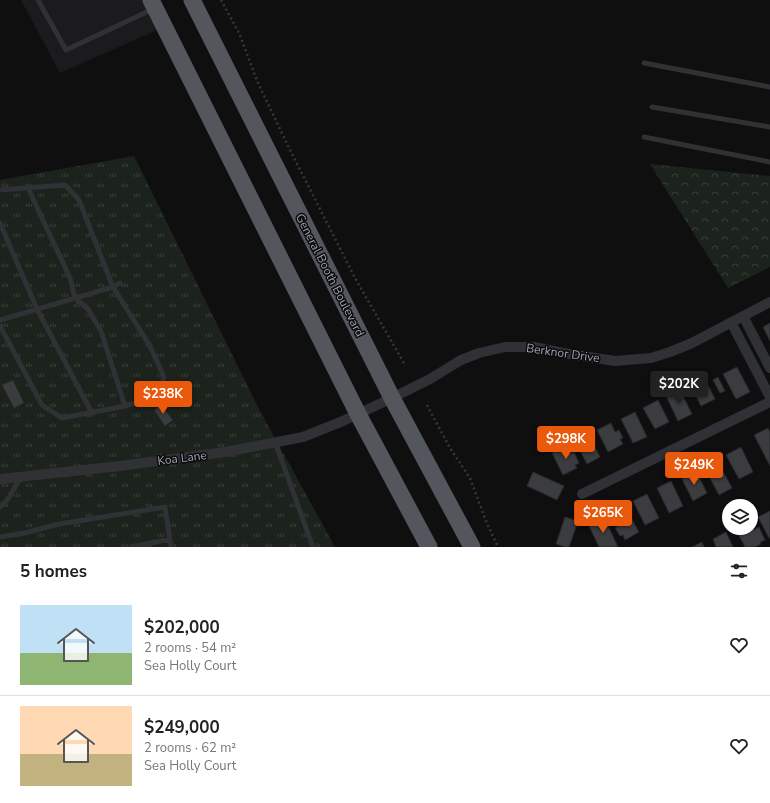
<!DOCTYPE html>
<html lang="en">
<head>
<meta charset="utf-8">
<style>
  body { margin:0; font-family:"Nunito Sans",sans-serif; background:#f6f6f6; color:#222; height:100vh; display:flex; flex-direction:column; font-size:15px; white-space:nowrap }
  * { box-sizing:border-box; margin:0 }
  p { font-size:13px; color:#767676 }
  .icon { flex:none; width:22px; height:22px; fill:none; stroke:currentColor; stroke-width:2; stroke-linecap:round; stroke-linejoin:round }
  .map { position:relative; height:547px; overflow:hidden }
  .sheet { display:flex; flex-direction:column; background:#fff; flex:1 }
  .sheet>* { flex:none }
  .tools { position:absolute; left:722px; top:499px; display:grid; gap:8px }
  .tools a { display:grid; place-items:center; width:36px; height:36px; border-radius:50%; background:#fff; box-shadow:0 1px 3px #0004; font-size:20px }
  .price { position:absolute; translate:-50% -34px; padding:0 9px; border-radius:4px; background:#ea580c; color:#fff; font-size:13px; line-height:26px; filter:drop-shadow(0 1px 2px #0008) }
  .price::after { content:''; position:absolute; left:50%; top:24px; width:12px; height:9px; margin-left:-6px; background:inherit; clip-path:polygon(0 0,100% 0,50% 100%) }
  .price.current { background:#222; color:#fff }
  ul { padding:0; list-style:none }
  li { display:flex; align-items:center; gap:12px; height:100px; padding:0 20px }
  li+li { border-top:1px solid #e0e0e0 }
  li span { display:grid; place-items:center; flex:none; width:112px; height:80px; border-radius:0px; color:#555 }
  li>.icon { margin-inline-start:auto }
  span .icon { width:48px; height:48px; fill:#fffc; stroke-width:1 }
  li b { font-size:17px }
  h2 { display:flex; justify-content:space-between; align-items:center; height:48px; padding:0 20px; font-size:17px }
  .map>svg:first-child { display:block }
  .built { fill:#1b1b1d }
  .forest { fill:url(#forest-crowns) }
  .park { fill:url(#park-tufts) }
  .building { fill:#3b3c40; stroke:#29292c }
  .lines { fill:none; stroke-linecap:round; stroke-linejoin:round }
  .path { stroke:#36373c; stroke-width:2.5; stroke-dasharray:2 3; stroke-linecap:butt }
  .service { stroke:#303135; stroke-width:5 }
  .minor { stroke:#303135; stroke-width:10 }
  .trunk { stroke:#54565e; stroke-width:17 }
  .labels { text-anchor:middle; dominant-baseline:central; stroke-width:3; stroke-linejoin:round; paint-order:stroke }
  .street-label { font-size:12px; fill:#9fa4b2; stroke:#0a0a0b }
</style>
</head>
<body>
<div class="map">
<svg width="770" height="547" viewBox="0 0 770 547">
  <defs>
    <pattern id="forest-crowns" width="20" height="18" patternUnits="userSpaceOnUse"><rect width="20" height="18" fill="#1b231c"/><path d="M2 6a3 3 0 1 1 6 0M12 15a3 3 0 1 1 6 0" fill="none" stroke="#39403b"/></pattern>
    <pattern id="park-tufts" width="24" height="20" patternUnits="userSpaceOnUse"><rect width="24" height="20" fill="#1b231c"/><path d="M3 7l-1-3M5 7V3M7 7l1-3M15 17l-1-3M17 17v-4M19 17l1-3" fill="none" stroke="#39403b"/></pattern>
  </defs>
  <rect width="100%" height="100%" fill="#0f0f10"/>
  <!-- built -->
  <path class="built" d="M21 0H142L157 30 60 73Z"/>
  <!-- forest -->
  <path class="forest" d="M650 164 770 176V267L728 288Z"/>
  <!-- park -->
  <path class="park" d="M134 156 259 409 335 547H0V180Z"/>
  <!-- building -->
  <path class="building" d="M770 323V341L763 327Z
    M737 367 750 392 736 399 723 374Z
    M704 377 715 399 701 406 690 384Z
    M718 377 725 391 720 393 713 380Z
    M13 380 24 403 14 408 2 385Z
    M680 390 692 414 678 421 666 396Z
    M658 400 669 422 655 429 643 408Z
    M161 405 173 420 165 426 154 410Z
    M635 412 647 437 633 443 621 419Z
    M611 423 615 432 619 430 623 438 620 439 623 444 608 452 597 430Z
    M768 428 770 432V466L754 435Z
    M589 435 600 457 587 464 576 443Z
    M566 446 570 454 574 452 579 463 575 465 577 468 563 475 552 453Z
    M741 447 753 472 739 479 726 455Z
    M717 460 732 488 719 495 704 467Z
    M696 471 707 493 693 501 682 479Z
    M533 472 564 486 557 500 527 486Z
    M671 481 683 506 669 513 657 488Z
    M647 494 659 518 645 525 633 501Z
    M624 505 639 532 625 540 623 535 620 536 615 528 618 526 611 512Z
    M770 511V538H769L758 517Z
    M565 517 578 521 569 547H565L556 544Z
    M604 517 618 547H599L588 524Z
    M751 524 754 530 759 527 765 540 760 542 761 544 755 547H745L735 528H751Z
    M726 532 733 547H716L713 539Z
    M702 542 704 547H692Z"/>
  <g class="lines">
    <!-- path -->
    <path class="path" d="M221 0 239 33 258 83 290 150 355 278 405 365
      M427 405 450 448 470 478 486 521 498 547"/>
    <!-- service -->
    <path class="service" d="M38 0 66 50 153 9
      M644 63 770 87
      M652 107 770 127
      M644 137 770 162
      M28 188 70 278 75 298 88 309 101 331 125 406
      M0 190 65 185 79 200 113 287 150 346 164 377 159 395 125 406 62 418 42 405 0 326
      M0 223 37 309 92 413
      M0 320 113 287 120 283
      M275 442 313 547
      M0 507 8 499 21 477
      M0 537 25 533 59 524 165 507 171 547
      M131 547 170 539"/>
    <!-- minor -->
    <path class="minor" d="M743 316 770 368
      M731 322 770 397
      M0 479 120 466 225 452 303 437 343 421 392 398 430 379 461 360 479 353 505 347H534L563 353 615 361 651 358 670 352 692 343 770 302
      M582 494 770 402"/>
    <!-- trunk -->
    <path class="trunk" d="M151 0 358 414 429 547
      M192 0 392 398 472 547"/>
  </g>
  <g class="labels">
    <!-- street labels -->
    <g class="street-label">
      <text transform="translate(330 275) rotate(63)">General Booth Boulevard</text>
      <text transform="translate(563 353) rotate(8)">Berknor Drive</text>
      <text transform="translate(182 458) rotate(-7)">Koa Lane</text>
    </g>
  </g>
</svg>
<div class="tools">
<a><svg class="icon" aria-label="layers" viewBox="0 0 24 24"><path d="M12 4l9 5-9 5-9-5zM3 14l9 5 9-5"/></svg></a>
</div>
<b class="price current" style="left:679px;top:405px">$202K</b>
<b class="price" style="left:163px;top:415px">$238K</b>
<b class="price" style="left:566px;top:460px">$298K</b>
<b class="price" style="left:694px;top:486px">$249K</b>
<b class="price" style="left:603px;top:534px">$265K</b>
</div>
<section class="sheet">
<h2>5 homes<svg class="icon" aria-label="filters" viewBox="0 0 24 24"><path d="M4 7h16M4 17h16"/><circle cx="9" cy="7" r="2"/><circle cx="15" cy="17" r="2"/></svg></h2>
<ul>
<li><span style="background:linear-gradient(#bfe0f5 60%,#8fb573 0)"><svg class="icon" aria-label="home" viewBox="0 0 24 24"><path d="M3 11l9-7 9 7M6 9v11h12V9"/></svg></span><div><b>$202,000</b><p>2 rooms · 54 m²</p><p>Sea Holly Court</p></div><svg class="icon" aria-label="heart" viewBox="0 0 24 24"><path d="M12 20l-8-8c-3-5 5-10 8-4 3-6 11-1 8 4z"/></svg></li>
<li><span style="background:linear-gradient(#ffd9b3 60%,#c2b280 0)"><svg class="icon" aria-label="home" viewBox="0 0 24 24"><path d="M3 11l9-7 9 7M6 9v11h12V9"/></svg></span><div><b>$249,000</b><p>2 rooms · 62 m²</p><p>Sea Holly Court</p></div><svg class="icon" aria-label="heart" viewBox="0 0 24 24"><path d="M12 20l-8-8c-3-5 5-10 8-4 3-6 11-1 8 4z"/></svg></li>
</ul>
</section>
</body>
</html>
